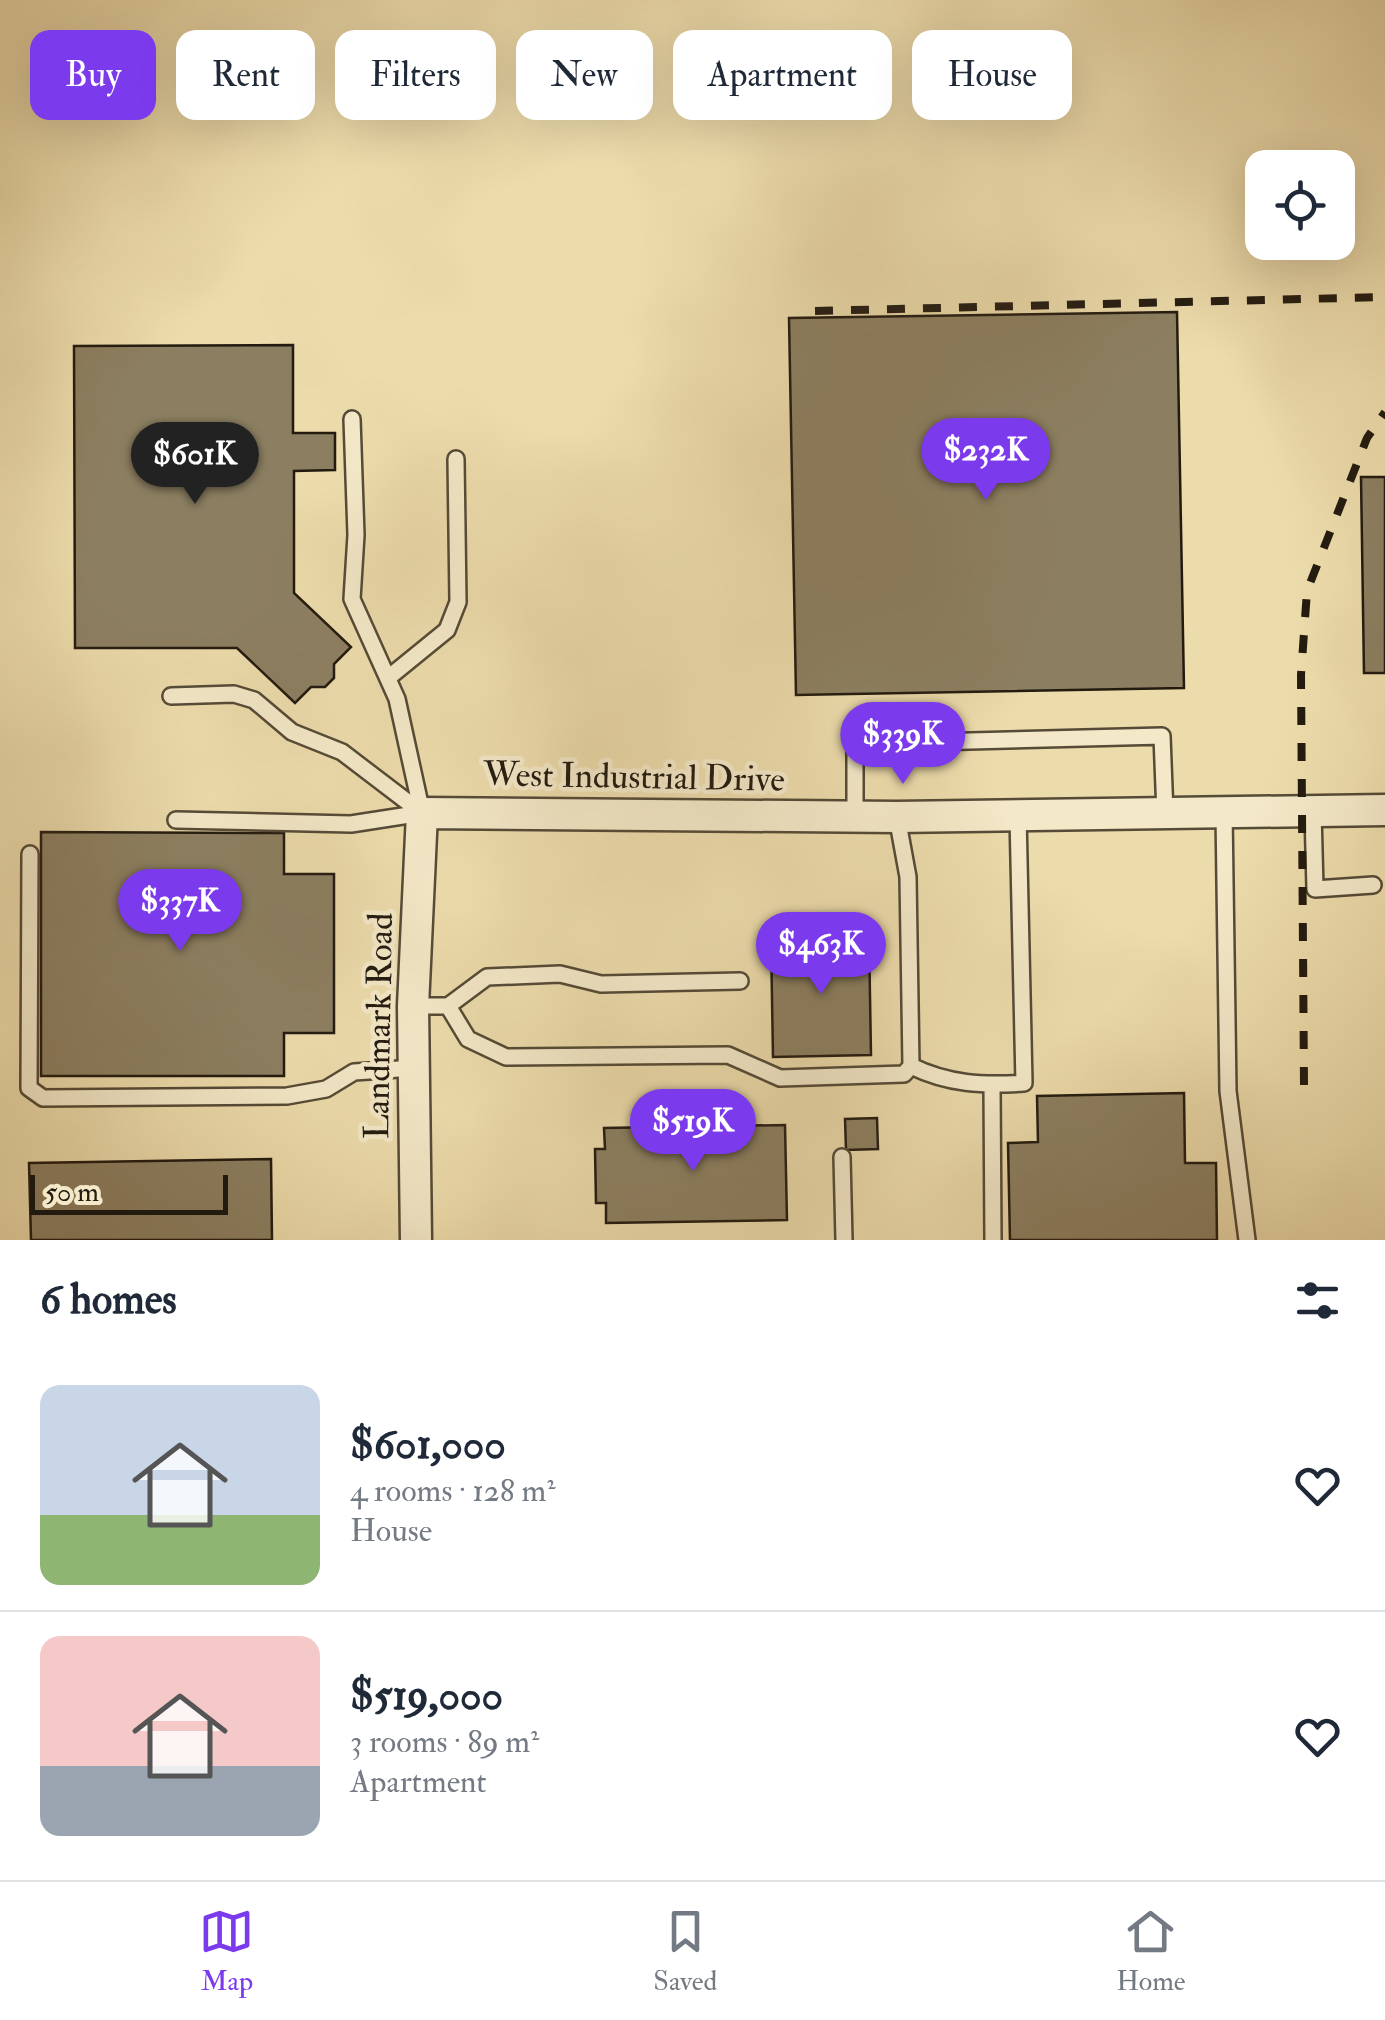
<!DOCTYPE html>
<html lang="en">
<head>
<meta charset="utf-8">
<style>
  body { margin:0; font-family:"IM FELL Double Pica",serif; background:#f2f2f3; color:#1f2937; height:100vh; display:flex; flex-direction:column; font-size:38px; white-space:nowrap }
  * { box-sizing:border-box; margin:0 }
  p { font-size:32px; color:#747a83 }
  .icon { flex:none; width:55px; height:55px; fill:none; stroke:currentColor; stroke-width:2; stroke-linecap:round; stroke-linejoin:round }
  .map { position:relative; height:1240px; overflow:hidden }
  .side { display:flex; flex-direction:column; background:#fff; flex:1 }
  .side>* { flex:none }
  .top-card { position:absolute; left:30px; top:30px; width:1325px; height:90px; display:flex; gap:20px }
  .tools { position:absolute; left:1245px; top:150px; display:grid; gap:20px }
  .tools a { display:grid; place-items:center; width:110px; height:110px; border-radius:20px; background:#fff; box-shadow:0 10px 40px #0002; font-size:50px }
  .scale { position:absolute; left:30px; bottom:25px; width:198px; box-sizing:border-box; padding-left:10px; border:5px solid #231b10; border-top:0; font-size:28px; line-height:35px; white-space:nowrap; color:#231b10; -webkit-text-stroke:8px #f3e8c8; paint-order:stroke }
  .price { position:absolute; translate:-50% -85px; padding:0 22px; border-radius:35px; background:#7c3aed; color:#fff; font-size:32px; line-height:65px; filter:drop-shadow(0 2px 5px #0008) }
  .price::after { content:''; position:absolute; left:50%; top:60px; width:30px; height:22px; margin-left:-15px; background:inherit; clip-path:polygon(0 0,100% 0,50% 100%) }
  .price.current { background:#222; color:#fff }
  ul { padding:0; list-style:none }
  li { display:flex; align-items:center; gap:30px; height:250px; padding:0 40px }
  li+li { border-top:2px solid #e0e1e3 }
  li span { display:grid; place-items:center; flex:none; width:280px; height:200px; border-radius:20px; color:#555 }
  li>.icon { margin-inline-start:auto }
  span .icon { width:120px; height:120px; fill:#fffc; stroke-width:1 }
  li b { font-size:42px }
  h2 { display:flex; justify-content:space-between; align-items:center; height:120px; padding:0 40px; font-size:42px }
  .chip { padding:0 35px; border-radius:20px; background:#fff; box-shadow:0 10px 40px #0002; font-size:35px; line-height:90px }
  .chip.current { background:#7c3aed; color:#fff }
  .menu { display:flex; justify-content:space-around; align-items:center; height:140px; border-top:2px solid #e0e1e3; background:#fff; font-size:28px; color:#747a83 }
  .menu a { display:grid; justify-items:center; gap:5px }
  .menu .current { color:#7c3aed }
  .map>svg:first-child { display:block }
  .building { fill:#8c7f61; stroke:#231b10; stroke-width:2.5 }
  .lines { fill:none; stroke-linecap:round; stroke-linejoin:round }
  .lane-casing { stroke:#554b37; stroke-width:20 }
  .street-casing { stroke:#554b37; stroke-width:35 }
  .lane { stroke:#f3e8c8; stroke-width:15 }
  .street { stroke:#f3e8c8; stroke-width:30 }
  .rail { stroke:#231b10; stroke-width:8; stroke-dasharray:18 18; stroke-linecap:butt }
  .labels { text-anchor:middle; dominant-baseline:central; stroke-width:9; stroke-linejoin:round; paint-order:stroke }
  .street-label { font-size:35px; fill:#231b10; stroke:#f3e8c8 }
</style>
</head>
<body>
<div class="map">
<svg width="1385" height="1240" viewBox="0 0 1385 1240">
  <rect width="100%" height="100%" fill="#ecdbab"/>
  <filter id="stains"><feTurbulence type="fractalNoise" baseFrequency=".002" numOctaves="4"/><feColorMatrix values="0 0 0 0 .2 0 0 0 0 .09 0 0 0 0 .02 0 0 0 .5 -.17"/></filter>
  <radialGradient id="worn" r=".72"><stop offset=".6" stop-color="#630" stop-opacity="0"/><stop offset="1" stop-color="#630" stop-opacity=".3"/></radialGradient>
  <!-- building -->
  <path class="building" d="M1177 312 1184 688 796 695 789 318Z
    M293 345V433H335V470L294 471V593L351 647 334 664V678L325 687H311L295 703 237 648H75L74 346Z
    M1361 477H1385V673H1364Z
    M41 832 284 833V874H334V1033H284V1076H41Z
    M869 937 871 1055 773 1057 771 939Z
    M1184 1093 1185 1163H1216L1217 1240H1010L1008 1143 1038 1142 1037 1096Z
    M877 1118 878 1149 846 1150 845 1119Z
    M785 1125 787 1220 606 1223V1203H596L595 1149H605L604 1128Z
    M271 1159 272 1240H31L29 1163Z"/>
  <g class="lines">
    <!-- lane casing -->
    <g class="lane-casing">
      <path id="lane" d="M352 419 356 535 352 599 397 699 422 813
        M388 678 447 630 458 602 456 459
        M171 696 234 694 254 700 292 732 342 752 422 813
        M1313 812 1315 889 1373 885
        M1224 813 1228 1091 1247 1240
        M855 817V744L1162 736 1165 814
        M897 817 908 877 911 1066
        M176 820 351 824 422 813
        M30 854 29 1088 43 1098 287 1096 326 1089 354 1072 414 1068
        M413 1006H448L487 977 560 974 601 984 740 981
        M448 1006 468 1039 506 1057 728 1055 780 1078 904 1074 911 1066
        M911 1066C948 1084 983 1086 1024 1083L1018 816
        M992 1085 993 1240
        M842 1157 844 1240"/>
    </g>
    <!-- street casing -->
    <g class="street-casing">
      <path id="street" d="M416 1240 413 1006 422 813 897 817 1385 810"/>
    </g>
    <!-- lane -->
    <use href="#lane" class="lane"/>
    <!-- street -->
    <use href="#street" class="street"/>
    <!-- rail -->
    <path class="rail" d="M815 311 1385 297
      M1304 1085 1301 675 1307 591 1367 438 1385 412"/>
  </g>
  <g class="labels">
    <!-- street labels -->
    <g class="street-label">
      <text transform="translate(634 777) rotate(1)">West Industrial Drive</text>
      <text transform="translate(379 1026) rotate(-89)">Landmark Road</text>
    </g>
  </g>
  <rect width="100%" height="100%" filter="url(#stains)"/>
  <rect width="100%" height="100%" fill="url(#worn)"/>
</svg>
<div class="tools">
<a><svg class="icon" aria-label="locate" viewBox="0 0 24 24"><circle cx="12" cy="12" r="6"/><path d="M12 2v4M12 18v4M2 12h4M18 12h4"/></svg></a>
</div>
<div class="scale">50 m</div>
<b class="price" style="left:986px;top:503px">$232K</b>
<b class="price current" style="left:195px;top:507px">$601K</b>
<b class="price" style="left:903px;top:787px">$339K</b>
<b class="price" style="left:180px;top:954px">$337K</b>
<b class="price" style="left:821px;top:997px">$463K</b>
<b class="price" style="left:693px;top:1174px">$519K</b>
<div class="top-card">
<a class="chip current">Buy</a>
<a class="chip">Rent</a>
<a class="chip">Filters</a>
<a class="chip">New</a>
<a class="chip">Apartment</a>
<a class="chip">House</a>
</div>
</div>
<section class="side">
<h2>6 homes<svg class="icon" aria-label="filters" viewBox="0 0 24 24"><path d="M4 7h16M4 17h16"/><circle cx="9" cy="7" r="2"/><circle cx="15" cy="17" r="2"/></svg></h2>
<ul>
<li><span style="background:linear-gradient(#c9d6e8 65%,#8fb573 0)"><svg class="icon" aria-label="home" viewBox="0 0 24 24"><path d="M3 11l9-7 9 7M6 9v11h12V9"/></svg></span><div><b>$601,000</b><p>4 rooms · 128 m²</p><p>House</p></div><svg class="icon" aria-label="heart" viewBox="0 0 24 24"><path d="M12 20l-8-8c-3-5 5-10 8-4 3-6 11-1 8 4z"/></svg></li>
<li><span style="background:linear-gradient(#f6c9c9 65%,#9aa5b1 0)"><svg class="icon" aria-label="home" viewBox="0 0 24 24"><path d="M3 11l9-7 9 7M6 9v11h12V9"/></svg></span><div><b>$519,000</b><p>3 rooms · 89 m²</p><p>Apartment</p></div><svg class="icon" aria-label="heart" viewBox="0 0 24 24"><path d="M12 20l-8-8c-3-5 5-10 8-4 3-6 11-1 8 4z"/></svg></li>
</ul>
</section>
<nav class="menu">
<a class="current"><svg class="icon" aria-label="map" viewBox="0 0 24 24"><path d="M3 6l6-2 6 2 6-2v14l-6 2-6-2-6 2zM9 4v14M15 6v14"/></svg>Map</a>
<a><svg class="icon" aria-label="saved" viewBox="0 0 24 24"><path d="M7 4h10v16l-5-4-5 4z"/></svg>Saved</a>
<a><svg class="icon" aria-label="home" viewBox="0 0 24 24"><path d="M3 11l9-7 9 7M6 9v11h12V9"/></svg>Home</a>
</nav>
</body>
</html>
